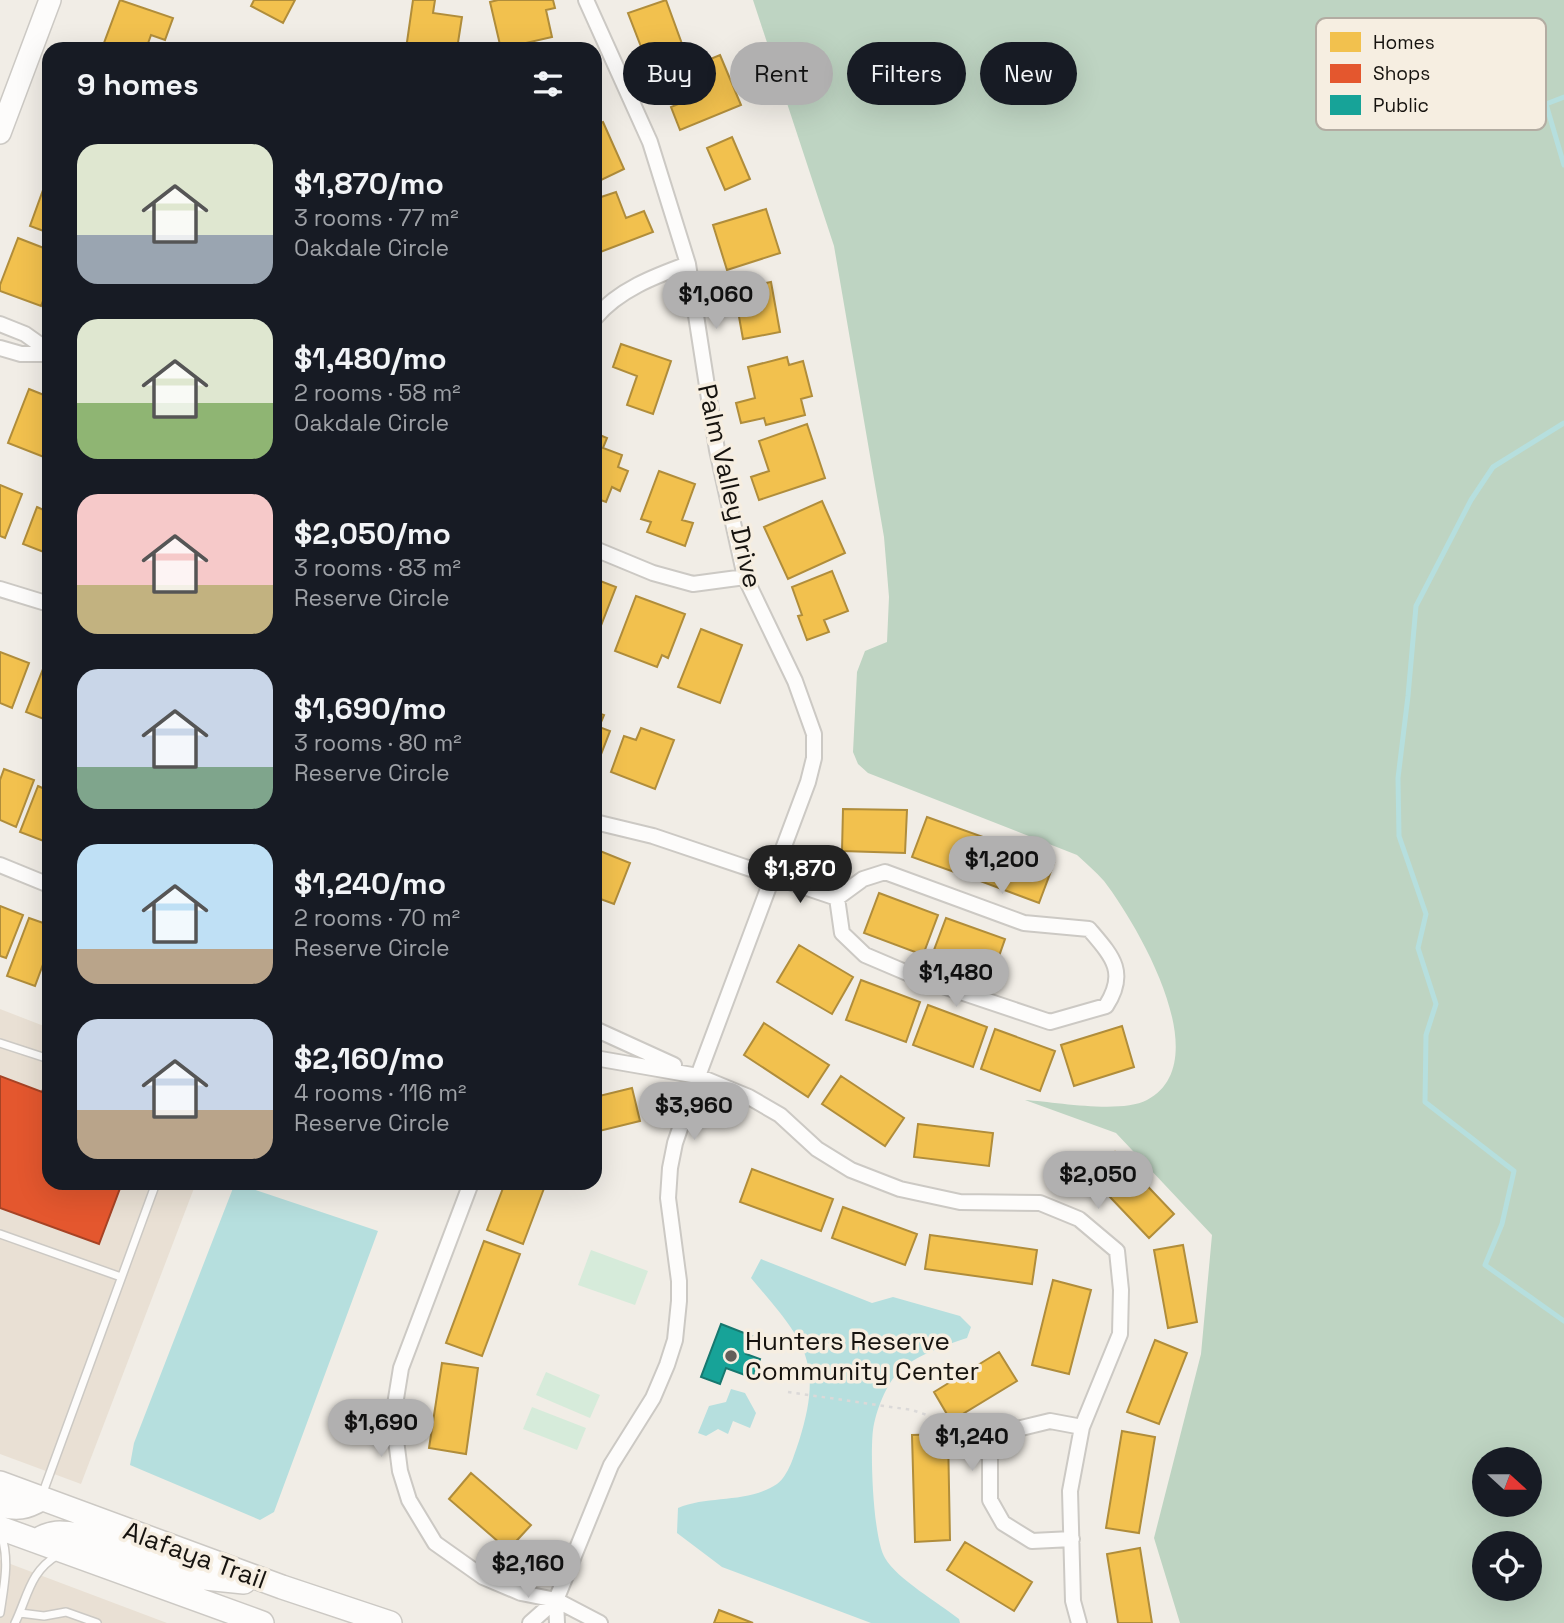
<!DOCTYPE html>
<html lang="en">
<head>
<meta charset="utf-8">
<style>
  body { margin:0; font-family:"Space Grotesk",sans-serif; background:#242831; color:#f1f3f6; height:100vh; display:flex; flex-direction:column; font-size:26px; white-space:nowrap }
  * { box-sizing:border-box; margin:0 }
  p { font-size:23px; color:#9ea1a6 }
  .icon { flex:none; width:38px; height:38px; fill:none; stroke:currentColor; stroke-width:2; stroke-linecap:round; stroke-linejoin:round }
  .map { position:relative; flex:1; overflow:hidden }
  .sheet { position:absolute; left:42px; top:42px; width:560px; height:1148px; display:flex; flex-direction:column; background:#171b24; border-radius:21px; box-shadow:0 7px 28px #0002 }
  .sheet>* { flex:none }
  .top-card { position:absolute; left:623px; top:42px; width:665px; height:63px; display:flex; gap:14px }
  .needle { width:46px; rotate:111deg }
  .controls { position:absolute; left:1472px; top:1447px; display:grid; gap:14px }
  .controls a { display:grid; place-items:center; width:70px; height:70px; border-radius:50%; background:#171b24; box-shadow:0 7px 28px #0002; font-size:35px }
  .price { position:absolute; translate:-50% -60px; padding:0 16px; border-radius:24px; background:#b1b0b0; color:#111; font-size:23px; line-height:46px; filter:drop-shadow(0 2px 4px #0008) }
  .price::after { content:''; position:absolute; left:50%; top:42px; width:21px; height:16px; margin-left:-10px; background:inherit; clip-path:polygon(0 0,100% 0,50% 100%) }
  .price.active { background:#222; color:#fff }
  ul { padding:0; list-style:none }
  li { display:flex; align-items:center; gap:21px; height:175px; padding:0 35px }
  li span { display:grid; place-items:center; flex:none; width:196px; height:140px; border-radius:21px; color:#555 }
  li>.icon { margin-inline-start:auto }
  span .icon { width:84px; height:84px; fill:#fffc; stroke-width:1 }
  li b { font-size:30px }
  h2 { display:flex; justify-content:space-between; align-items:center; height:84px; padding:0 35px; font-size:30px }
  .chip { padding:0 24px; border-radius:32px; background:#171b24; box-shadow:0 7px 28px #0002; font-size:24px; line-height:63px }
  .chip.active { background:#b1b0b0; color:#111 }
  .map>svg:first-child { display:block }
  .built { fill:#e9e0d4 }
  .green { fill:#d6ebda }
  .forest { fill:#bed4c2; fill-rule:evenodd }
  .water { fill:#b6dfde }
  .homes { fill:#f2c14e; stroke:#b08d3b; stroke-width:2 }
  .shops { fill:#e4572e; stroke:#a64325; stroke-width:2 }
  .public { fill:#17a398; stroke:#17786f; stroke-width:2 }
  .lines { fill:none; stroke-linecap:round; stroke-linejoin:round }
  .stream { stroke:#b6dfde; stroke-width:5 }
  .lane-casing { stroke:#ccc9c4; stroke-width:10 }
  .street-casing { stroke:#ccc9c4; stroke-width:18 }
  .secondary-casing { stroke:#ccc9c4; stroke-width:24 }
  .primary-casing { stroke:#ccc9c4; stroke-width:26 }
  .path { stroke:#dbd9d8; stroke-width:2.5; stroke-dasharray:3.5 5; stroke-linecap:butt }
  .lane { stroke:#fdfcfb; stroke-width:7 }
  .street { stroke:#fdfcfb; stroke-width:14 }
  .secondary { stroke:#fdfcfb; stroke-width:21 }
  .primary { stroke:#fdfcfb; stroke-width:23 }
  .poi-dot { fill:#635f5a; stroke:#f6eee1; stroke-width:2.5 }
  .labels { text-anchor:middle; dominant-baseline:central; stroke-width:7; stroke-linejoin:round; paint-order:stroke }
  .street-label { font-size:26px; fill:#16130f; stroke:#f6eee1 }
  .poi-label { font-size:26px; fill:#16130f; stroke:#f6eee1; text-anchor:start }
  .key { fill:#f6eee1; stroke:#b3aca2; stroke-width:2 }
  .key-label { font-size:19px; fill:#16130f }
</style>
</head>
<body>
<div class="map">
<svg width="1564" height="1623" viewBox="0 0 1564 1623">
  <rect width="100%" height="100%" fill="#f1ede6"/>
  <!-- built -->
  <path class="built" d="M0 1009 49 1028V1183H196L81 1484 0 1454Z
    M0 1560 167 1623H0Z"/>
  <!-- green -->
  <path class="green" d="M591 1250 648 1271 635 1305 578 1285Z
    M546 1372 600 1395 590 1418 536 1395Z
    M532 1407 586 1428 577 1450 523 1429Z"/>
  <!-- forest -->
  <path class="forest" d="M753 0H1564V1623H1180L1154 1538 1201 1354 1212 1235 1116 1133 1025 1100C1056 1102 1120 1114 1147 1100 1219 1062 1137 924 1104 881 1096 872 1086 863 1077 855L868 773 858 764 853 752 857 672 865 651 887 642 889 597 884 537 834 246ZM1484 1460H1530V1505H1484ZM1484 1544H1530V1589H1484Z"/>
  <!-- water -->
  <path class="water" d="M235 1183 378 1231 274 1512 260 1520 130 1465 134 1443Z
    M761 1259 872 1303 893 1297 960 1316 971 1327 967 1338C946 1345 915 1356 899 1371 886 1385 876 1410 873 1430 870 1454 873 1538 885 1558 897 1579 939 1603 959 1619L960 1623H871L722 1567 677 1533 678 1508C709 1495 747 1504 777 1484 789 1475 794 1455 799 1441 825 1359 802 1339 751 1278Z
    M731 1389 745 1393 756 1413 750 1428 733 1421 728 1434 718 1429 706 1436 698 1433 709 1406 726 1402Z"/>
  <!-- homes -->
  <path class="homes" d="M120 0 173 18 165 40 151 35 146 49H122L104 43Z
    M254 0H295L283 23 251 6Z
    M413 0H435L433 13 462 17 457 49H406Z
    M498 0H553L555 8 546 10 552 37 517 45V49H501L490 2Z
    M666 0 682 44 645 57 628 13Z
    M720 55 741 105 680 130 671 107 688 100 676 73Z
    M603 122 624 169 595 183V125Z
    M732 137 750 179 725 190 707 148Z
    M43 190 49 192V233L30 226Z
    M616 192 626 218 644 211 653 232 595 254V199Z
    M766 209 780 253 727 270 713 225Z
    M18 238 49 250V285L41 306 0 291V285Z
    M771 282 780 332 743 339 736 300 742 299 740 288Z
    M621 344 671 361 653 414 627 405 637 376 613 367Z
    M787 357 789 365 803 361 812 396 801 399 805 415 766 425 764 418 741 423 736 403 755 398 748 367Z
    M29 389 49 397V459L8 443Z
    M807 424 825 478 759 500 751 477 769 471 759 441Z
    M595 433 607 438 603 448 622 455 618 467 628 471 620 491 612 487 606 502 595 498Z
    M659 471 695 484 682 520 693 523 685 546 647 532 651 522 641 519Z
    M0 485 22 494 5 538 0 536Z
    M822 501 845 553 788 579 764 527Z
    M37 507 48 512 49 508V554L23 544Z
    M832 571 848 611 824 620 829 632 807 640 798 616 802 615 792 587Z
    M595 579 616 587 595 641Z
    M636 596 685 614 668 658 662 655 657 667 615 651Z
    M701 629 742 645 720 703 678 687Z
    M0 652 29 663 12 708 0 703Z
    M43 669 49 671V721L26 712Z
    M595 712 604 715 599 727 610 731 595 770Z
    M641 728 674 740 655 789 611 772 624 736 636 740Z
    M4 769 34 780 16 827 0 820V780Z
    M38 786 49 791V843L20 832Z
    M843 809 907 810 905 853 842 851Z
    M927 817 986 838 971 878 912 857Z
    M994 841 1054 863 1039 903 980 881Z
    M595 849 630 863 614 904 595 897Z
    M879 893 938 915 923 955 864 933Z
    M0 906 23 915 6 958 0 956Z
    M29 918 49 925V948L35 986 7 976Z
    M946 918 1005 939 991 979 931 958Z
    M799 945 853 977 832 1014 777 982Z
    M861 980 920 1002 906 1042 846 1020Z
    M928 1005 987 1027 973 1067 913 1045Z
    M764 1023 829 1065 808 1097 744 1055Z
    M1122 1026 1134 1067 1074 1086 1061 1045Z
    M995 1029 1055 1051 1040 1091 981 1069Z
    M841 1076 904 1118 885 1146 822 1104Z
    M632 1088 640 1121 595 1132V1097Z
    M918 1124 993 1133 989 1166 914 1157Z
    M1115 1152 1174 1214 1149 1238 1090 1176Z
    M752 1169 833 1199 821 1231 740 1202Z
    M505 1183H546L523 1244 487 1230Z
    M843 1207 917 1234 905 1265 832 1238Z
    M930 1235 1037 1250 1032 1284 925 1269Z
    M484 1241 520 1254 482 1356 446 1343Z
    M1183 1245 1197 1322 1168 1328 1154 1250Z
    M1053 1280 1091 1290 1069 1374 1032 1365Z
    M1155 1340 1187 1353 1159 1424 1127 1412Z
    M999 1352 1017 1381 951 1421 934 1392Z
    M442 1363 478 1368 466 1454 429 1448Z
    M1122 1431 1155 1437 1139 1533 1106 1528Z
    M948 1434 950 1540 915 1542 912 1435Z
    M471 1473 531 1525 508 1550 449 1499Z
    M965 1542 1032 1582 1014 1611 947 1570Z
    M1140 1548 1152 1623H1118L1107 1554Z
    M719 1610 753 1623H714Z"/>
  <!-- shops -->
  <path class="shops" d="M49 1073V1183H122L99 1244 0 1208V1076L42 1092Z"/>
  <!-- public -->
  <path class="public" d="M721 1324 752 1336 746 1354 760 1359 753 1378 726 1368 720 1384 701 1377Z"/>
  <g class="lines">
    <!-- stream -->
    <path class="stream" d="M1564 97 1546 104 1564 165
      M1564 423 1493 467 1471 500 1416 606 1408 696 1398 778 1399 836 1426 914 1418 948 1436 1004 1426 1035 1425 1102 1514 1171 1502 1224 1485 1265 1564 1321"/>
    <!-- lane casing -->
    <g class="lane-casing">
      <path id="lane" d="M0 1043 49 1059
        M0 1234 121 1277
        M42 1495 156 1183
        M0 1613C4 1586 10 1560 1 1534
        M20 1613 44 1616 66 1612 97 1623
        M15 1623C28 1596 30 1571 58 1555"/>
    </g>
    <!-- street casing -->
    <g class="street-casing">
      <path id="street" d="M595 318C618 290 655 276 688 264
        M0 324 25 334 49 351
        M0 348 21 354H49
        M595 549 653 573 693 584 745 577
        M0 589 49 604
        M595 822 653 836 837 898
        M0 865 49 885
        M885 872 1024 923 1089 929C1112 956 1128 972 1106 1006L1050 1022 919 978 865 955 842 933 837 898 863 879Z
        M595 1029 674 1065
        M595 1058 698 1076 749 1097 780 1115 817 1149 851 1170 900 1189 960 1202 1040 1203 1079 1219 1117 1251 1121 1290 1120 1334 1082 1427 1070 1491 1073 1601 1079 1623
        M471 1183 401 1368 393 1417 400 1471 409 1500 435 1543 483 1577 521 1593 556 1600 600 1623
        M1072 1539 1032 1541 1003 1523 990 1500V1457L1005 1432 1050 1421 1082 1427
        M530 1623 556 1600
        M557 1623 556 1600 611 1465 653 1398 667 1365 675 1340 679 1301V1281L668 1198 670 1168 675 1143 698 1076 808 782 814 758V734L795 681 745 577 717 450 688 264 650 142 586 0"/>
    </g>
    <!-- secondary casing -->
    <g class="secondary-casing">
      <path id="secondary" d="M0 133 50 0"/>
    </g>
    <!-- primary casing -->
    <g class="primary-casing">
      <path id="primary" d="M0 1483 282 1587 390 1623
        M0 1505C17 1509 26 1508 41 1499
        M0 1528 262 1623
        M36 1541C51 1531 61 1532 79 1535L195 1577 244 1582"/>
    </g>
    <!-- path -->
    <path class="path" d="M788 1392 912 1410 930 1416 943 1428H974L986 1435"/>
    <!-- lane -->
    <use href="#lane" class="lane"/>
    <!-- street -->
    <use href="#street" class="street"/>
    <!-- secondary -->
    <use href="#secondary" class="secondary"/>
    <!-- primary -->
    <use href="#primary" class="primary"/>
  </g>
  <!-- markers -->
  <circle class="poi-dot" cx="731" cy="1356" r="7"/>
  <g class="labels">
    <!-- street labels -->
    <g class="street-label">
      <text transform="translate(730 486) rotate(77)">Palm Valley Drive</text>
      <text transform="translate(195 1555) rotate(20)">Alafaya Trail</text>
    </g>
    <!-- poi labels -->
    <g class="poi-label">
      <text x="745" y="1341">Hunters Reserve<tspan x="745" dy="30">Community Center</tspan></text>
    </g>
  </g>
  <!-- legend -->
  <rect x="1316" y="18" width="230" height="112" rx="10" class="key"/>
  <rect x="1330" y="32" width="31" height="20" fill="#f2c14e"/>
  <rect x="1330" y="64" width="31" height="19" fill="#e4572e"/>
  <rect x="1330" y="95" width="31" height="20" fill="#17a398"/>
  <g class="key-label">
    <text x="1373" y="49">Homes</text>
    <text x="1373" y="80">Shops</text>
    <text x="1373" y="112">Public</text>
  </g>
</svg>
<div class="controls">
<a><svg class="needle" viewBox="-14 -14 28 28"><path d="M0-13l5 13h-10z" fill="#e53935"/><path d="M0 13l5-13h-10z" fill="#9ea1a6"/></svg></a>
<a><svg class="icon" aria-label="locate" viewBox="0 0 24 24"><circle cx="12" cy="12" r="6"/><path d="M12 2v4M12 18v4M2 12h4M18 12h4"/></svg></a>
</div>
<b class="price" style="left:716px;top:331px">$1,060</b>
<b class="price" style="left:1002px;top:896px">$1,200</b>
<b class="price active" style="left:800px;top:905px">$1,870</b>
<b class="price" style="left:956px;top:1009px">$1,480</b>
<b class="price" style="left:694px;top:1142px">$3,960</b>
<b class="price" style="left:1098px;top:1211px">$2,050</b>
<b class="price" style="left:381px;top:1459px">$1,690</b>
<b class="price" style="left:972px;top:1473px">$1,240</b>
<b class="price" style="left:528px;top:1600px">$2,160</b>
<div class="top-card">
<a class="chip">Buy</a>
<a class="chip active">Rent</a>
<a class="chip">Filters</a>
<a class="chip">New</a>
</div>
<section class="sheet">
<h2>9 homes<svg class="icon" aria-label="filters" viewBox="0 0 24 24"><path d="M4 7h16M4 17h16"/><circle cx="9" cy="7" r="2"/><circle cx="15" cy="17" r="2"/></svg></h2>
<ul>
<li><span style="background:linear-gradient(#dfe7d0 65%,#9aa5b1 0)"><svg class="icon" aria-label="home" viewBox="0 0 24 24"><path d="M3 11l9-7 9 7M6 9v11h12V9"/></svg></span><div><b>$1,870/mo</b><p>3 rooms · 77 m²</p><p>Oakdale Circle</p></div></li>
<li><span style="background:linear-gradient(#dfe7d0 60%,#8fb573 0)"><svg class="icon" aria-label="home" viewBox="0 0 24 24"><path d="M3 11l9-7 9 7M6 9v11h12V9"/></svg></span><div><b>$1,480/mo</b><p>2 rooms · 58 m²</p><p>Oakdale Circle</p></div></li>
<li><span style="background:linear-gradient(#f6c9c9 65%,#c2b280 0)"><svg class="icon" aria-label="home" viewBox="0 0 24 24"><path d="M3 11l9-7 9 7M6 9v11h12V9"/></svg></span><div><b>$2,050/mo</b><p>3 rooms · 83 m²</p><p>Reserve Circle</p></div></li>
<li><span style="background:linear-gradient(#c9d6e8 70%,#7fa58c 0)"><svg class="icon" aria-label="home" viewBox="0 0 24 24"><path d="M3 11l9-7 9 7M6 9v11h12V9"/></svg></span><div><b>$1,690/mo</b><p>3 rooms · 80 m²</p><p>Reserve Circle</p></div></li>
<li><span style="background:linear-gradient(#bfe0f5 75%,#b9a48a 0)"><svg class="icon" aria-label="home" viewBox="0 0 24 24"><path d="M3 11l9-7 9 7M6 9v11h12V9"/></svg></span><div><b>$1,240/mo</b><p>2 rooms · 70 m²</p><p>Reserve Circle</p></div></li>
<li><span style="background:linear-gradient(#c9d6e8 65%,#b9a48a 0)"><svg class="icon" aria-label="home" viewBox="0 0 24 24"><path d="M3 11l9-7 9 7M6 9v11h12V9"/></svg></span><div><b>$2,160/mo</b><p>4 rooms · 116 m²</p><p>Reserve Circle</p></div></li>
</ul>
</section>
</div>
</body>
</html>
